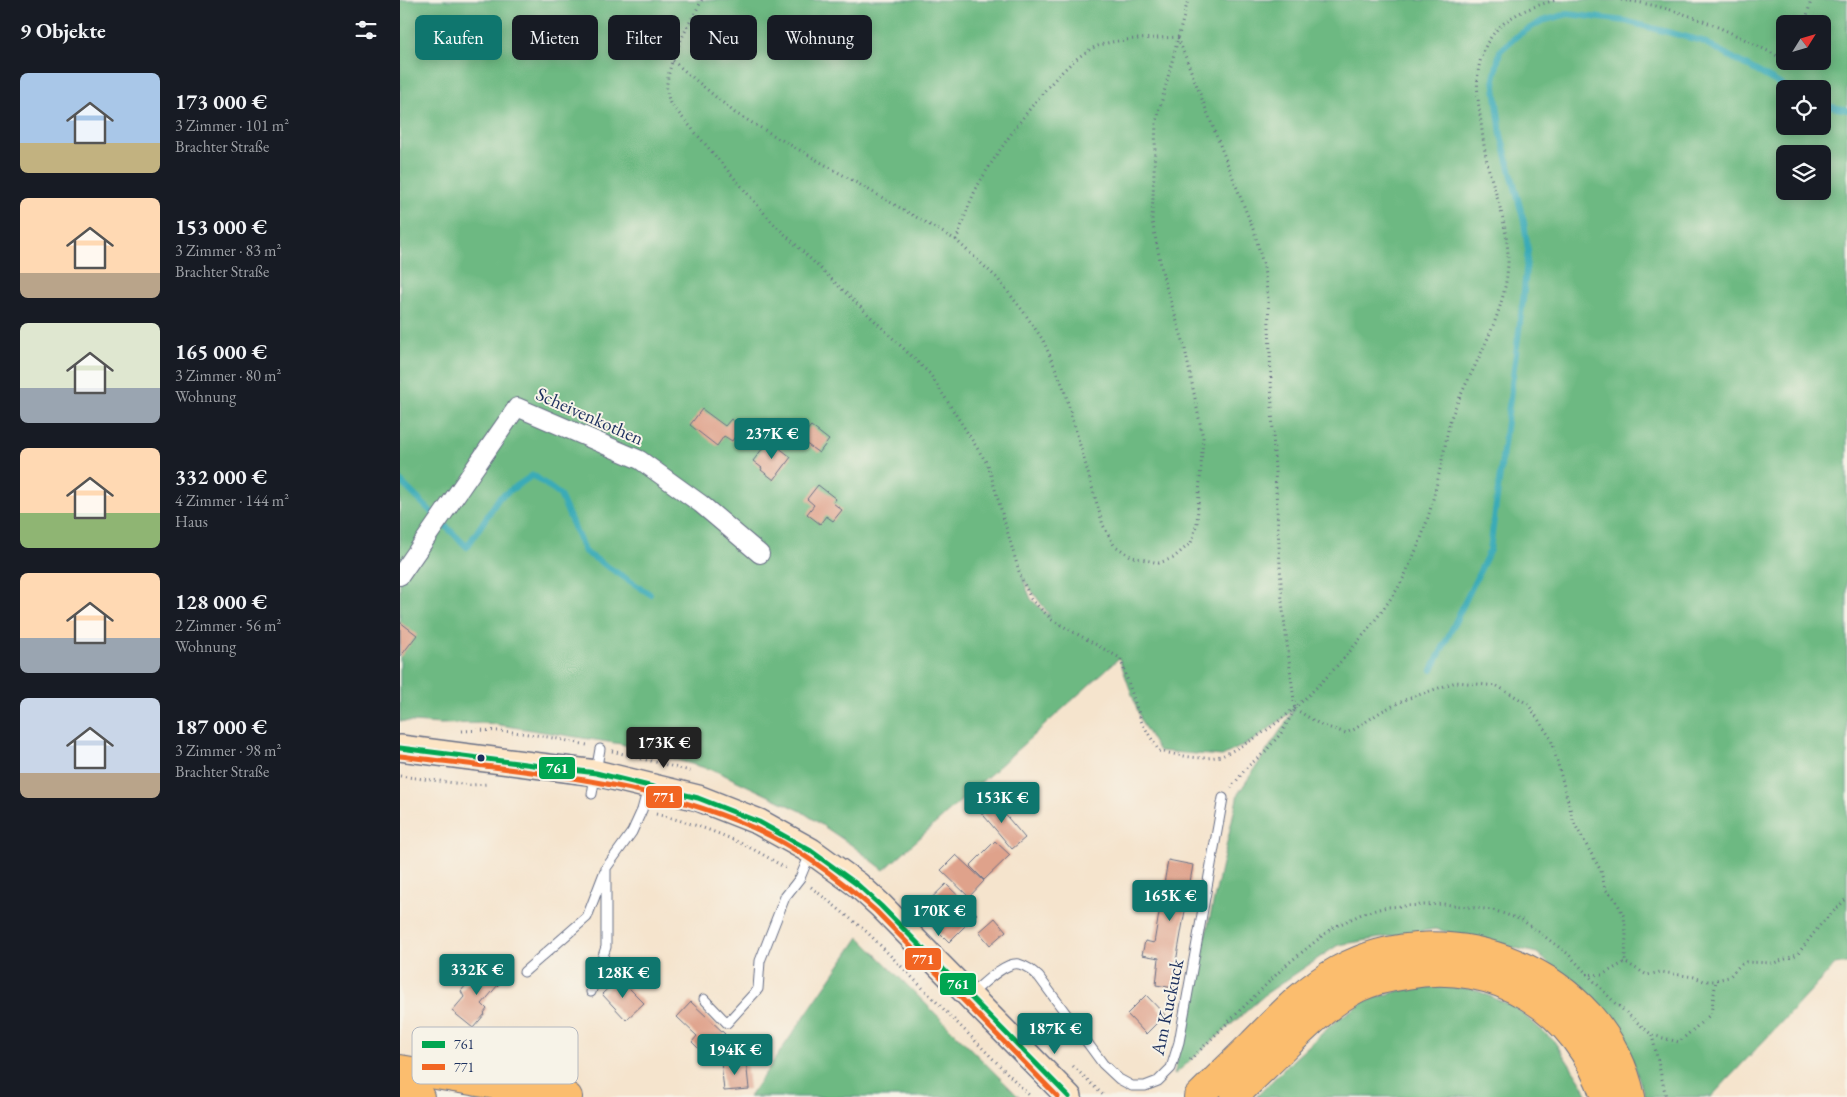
<!DOCTYPE html>
<html lang="de">
<head>
<meta charset="utf-8">
<style>
  body { margin:0; font-family:"EB Garamond",serif; background:#20242c; color:#f1f3f6; height:100vh; display:flex; flex-direction:column; font-size:19px; white-space:nowrap }
  * { box-sizing:border-box; margin:0 }
  p { font-size:16px; color:#9ea1a6 }
  .icon { flex:none; width:28px; height:28px; fill:none; stroke:currentColor; stroke-width:2; stroke-linecap:round; stroke-linejoin:round }
  .map { position:relative; flex:1; overflow:hidden }
  .details { display:flex; flex-direction:column; background:#171b24; width:400px }
  .details>* { flex:none }
  .guide { position:absolute; left:15px; top:15px; width:475px; height:45px; display:flex; gap:10px }
  .needle { width:32px; rotate:53deg }
  .controls { position:absolute; left:1376px; top:15px; display:grid; gap:10px }
  .controls a { display:grid; place-items:center; width:55px; height:55px; border-radius:8px; background:#171b24; box-shadow:0 2px 12px #0003; font-size:25px }
  .price { position:absolute; translate:-50% -42px; padding:0 11px; border-radius:5px; background:#0f766e; color:#fff; font-size:16px; line-height:32px; filter:drop-shadow(0 1px 2px #0008) }
  .price::after { content:''; position:absolute; left:50%; top:30px; width:15px; height:11px; margin-left:-8px; background:inherit; clip-path:polygon(0 0,100% 0,50% 100%) }
  .price.on { background:#222; color:#fff }
  ul { padding:0; list-style:none }
  li { display:flex; align-items:center; gap:15px; height:125px; padding:0 20px }
  li span { display:grid; place-items:center; flex:none; width:140px; height:100px; border-radius:8px; color:#555 }
  li>.icon { margin-inline-start:auto }
  span .icon { width:60px; height:60px; fill:#fffc; stroke-width:1 }
  li b { font-size:21px }
  h2 { display:flex; justify-content:space-between; align-items:center; height:60px; padding:0 20px; font-size:21px }
  .tag { padding:0 18px; border-radius:8px; background:#171b24; box-shadow:0 2px 12px #0003; font-size:18px; line-height:45px }
  .tag.on { background:#0f766e; color:#fff }
  main { display:flex; flex:1; min-height:0 }
  .map>svg:first-child { display:block }
  .forest { fill:#6db982; stroke:#447470; fill-rule:evenodd }
  .lines { fill:none; stroke-linecap:round; stroke-linejoin:round }
  .stream { stroke:#3babb7; stroke-width:6 }
  .building { fill:#dfa28b }
  .service-casing { stroke:#676e85; stroke-width:11 }
  .minor-casing { stroke:#676e85; stroke-width:20 }
  .secondary-casing { stroke:#676e85; stroke-width:28 }
  .motorway-casing { stroke:#676e85; stroke-width:30 }
  .path { stroke:#676e85; stroke-width:3; stroke-dasharray:1 4; stroke-linecap:butt }
  .service { stroke:#fff; stroke-width:9 }
  .minor { stroke:#fff; stroke-width:18 }
  .secondary { stroke:#fde5c5; stroke-width:25 }
  .motorway { stroke:#fbbd6e; stroke-width:28 }
  .bus-1-casing { stroke:#f7f3e8; stroke-width:9 }
  .bus-2-casing { stroke:#f7f3e8; stroke-width:9 }
  .bus-1 { stroke:#00a651; stroke-width:5 }
  .bus-2 { stroke:#f26522; stroke-width:5 }
  .bus-dot { fill:#1b2f5e; stroke:#f7f3e8; stroke-width:2 }
  .labels { text-anchor:middle; dominant-baseline:central; stroke-width:4; stroke-linejoin:round; paint-order:stroke }
  .street-label { font-size:19px; fill:#1b2f5e; stroke:#f7f3e8 }
  .key { fill:#f7f3e8; stroke:#b5b8bf; stroke-width:1 }
  .key-label { font-size:14px; fill:#1b2f5e }
  .line-badge { stroke:#f7f3e8; stroke-width:2 }
  .badge-label { font-size:14px; text-anchor:middle; font-weight:bold; fill:#fff }
</style>
</head>
<body>
<main>
<section class="details">
<h2>9 Objekte<svg class="icon" aria-label="filters" viewBox="0 0 24 24"><path d="M4 7h16M4 17h16"/><circle cx="9" cy="7" r="2"/><circle cx="15" cy="17" r="2"/></svg></h2>
<ul>
<li><span style="background:linear-gradient(#a9c7e8 70%,#c2b280 0)"><svg class="icon" aria-label="home" viewBox="0 0 24 24"><path d="M3 11l9-7 9 7M6 9v11h12V9"/></svg></span><div><b>173 000 €</b><p>3 Zimmer · 101 m²</p><p>Brachter Straße</p></div></li>
<li><span style="background:linear-gradient(#ffd9b3 75%,#b9a48a 0)"><svg class="icon" aria-label="home" viewBox="0 0 24 24"><path d="M3 11l9-7 9 7M6 9v11h12V9"/></svg></span><div><b>153 000 €</b><p>3 Zimmer · 83 m²</p><p>Brachter Straße</p></div></li>
<li><span style="background:linear-gradient(#dfe7d0 65%,#9aa5b1 0)"><svg class="icon" aria-label="home" viewBox="0 0 24 24"><path d="M3 11l9-7 9 7M6 9v11h12V9"/></svg></span><div><b>165 000 €</b><p>3 Zimmer · 80 m²</p><p>Wohnung</p></div></li>
<li><span style="background:linear-gradient(#ffd9b3 65%,#8fb573 0)"><svg class="icon" aria-label="home" viewBox="0 0 24 24"><path d="M3 11l9-7 9 7M6 9v11h12V9"/></svg></span><div><b>332 000 €</b><p>4 Zimmer · 144 m²</p><p>Haus</p></div></li>
<li><span style="background:linear-gradient(#ffd9b3 65%,#9aa5b1 0)"><svg class="icon" aria-label="home" viewBox="0 0 24 24"><path d="M3 11l9-7 9 7M6 9v11h12V9"/></svg></span><div><b>128 000 €</b><p>2 Zimmer · 56 m²</p><p>Wohnung</p></div></li>
<li><span style="background:linear-gradient(#c9d6e8 75%,#b9a48a 0)"><svg class="icon" aria-label="home" viewBox="0 0 24 24"><path d="M3 11l9-7 9 7M6 9v11h12V9"/></svg></span><div><b>187 000 €</b><p>3 Zimmer · 98 m²</p><p>Brachter Straße</p></div></li>
</ul>
</section>
<div class="map">
<svg width="1447" height="1097" viewBox="0 0 1447 1097">
  <rect width="100%" height="100%" fill="#f7f3e8"/>
  <filter id="ink" filterUnits="userSpaceOnUse"><feTurbulence type="fractalNoise" baseFrequency=".02" numOctaves="2"/><feDisplacementMap in="SourceGraphic" scale="10" xChannelSelector="R" yChannelSelector="G"/><feConvolveMatrix kernelMatrix="1 2 1 2 8 2 1 2 1" color-interpolation-filters="sRGB"/></filter>
  <filter id="wash" filterUnits="userSpaceOnUse"><feTurbulence type="fractalNoise" baseFrequency=".0096" numOctaves="4" result="noise"/><feDisplacementMap in="SourceGraphic" scale="20" xChannelSelector="R" yChannelSelector="G"/><feGaussianBlur stdDeviation="1.12" result="paint"/><feColorMatrix in="noise" values="0 0 0 0 0 0 0 0 0 0 0 0 0 0 0 0 0 1.4 0 .05"/><feComposite in="paint" operator="in"/></filter>
  <g filter="url(#wash)">
    <rect width="100%" height="100%" fill="#f5e4cd"/>
    <!-- forest -->
    <path class="forest" d="M0 0H1447V963L1435 965 1311 1097H1245L1223 1032 1137 953 1035 929 938 945 867 993 774 1075 838 794 894 710 854 740 822 756 759 751 742 723 719 658 484 870 453 846 401 811 316 771 221 744 87 723 40 724 0 721ZM1385 24H1422V61H1385ZM1385 89H1422V126H1385ZM1385 154H1422V191H1385ZM622 577 650 616V617L631 599Z
      M459 937 619 1097H349Z
      M1039 986 1074 989 1116 1008 1154 1041 1183 1085 1188 1097H856L892 1061 938 1019 965 1001 1002 990Z"/>
    <g class="lines">
      <!-- stream -->
      <path class="stream" d="M1422 105 1447 110
        M0 481 67 547 99 498 133 475 160 495 185 552 250 594
        M1032 670 1090 550 1123 300 1128 250 1124 222 1101 135 1094 79 1100 51 1118 35 1142 21 1168 14 1225 21 1302 41 1389 89"/>
    </g>
    <g id="blocks">
      <!-- building -->
      <path class="building" d="M302 409 325 426 331 419 342 427 332 441 324 436 317 446 290 425Z
        M411 426 429 440 419 453 405 443 407 441 402 436Z
        M369 440 391 457 374 480 361 470 362 468 353 461Z
        M418 485 436 499 433 503 442 510 433 521 426 516 420 524 407 514 414 505 407 499Z
        M0 622 17 635 0 657Z
        M592 799 625 838 612 849 579 810Z
        M595 841 610 855 584 880 570 866Z
        M556 855 584 881 569 897 541 870Z
        M768 860 793 865 776 962H778L774 988 756 985 759 958 742 955 745 941 754 943Z
        M546 884 577 914 549 942 518 911Z
        M595 918 606 931 590 945 579 932Z
        M84 964 103 979 82 1004 87 1009 84 1013 85 1014 73 1028 52 1011 64 997 61 991Z
        M219 978 244 1003 226 1020 202 994Z
        M746 995 765 1015 746 1034 727 1014Z
        M291 1002 325 1034 305 1055 292 1042 297 1036 277 1017Z
        M346 1060 349 1089 324 1091 321 1062Z"/>
    </g>
  </g>
  <g filter="url(#ink)">
    <use href="#blocks" fill-opacity="0" stroke="#676e85" stroke-width="1"/>
    <g class="lines">
      <!-- service casing -->
      <g class="service-casing">
        <path id="service" d="M192 794 200 749
          M124 972 187 917 204 873
          M191 992 206 947V868L232 832 242 810 248 788
          M570 995C581 986 605 961 619 964 627 966 633 971 639 977L703 1064 719 1079 732 1086H745L758 1081 771 1068 779 1042 823 798
          M304 999 327 1023 358 989 360 961 385 897 400 878 410 854"/>
      </g>
      <!-- minor casing -->
      <g class="minor-casing">
        <path id="minor" d="M0 576 117 407 240 460 301 504 360 554"/>
      </g>
      <!-- secondary casing -->
      <g class="secondary-casing">
        <path id="secondary" d="M0 748 196 773 298 798 359 822 411 851 458 885 481 906 669 1097"/>
      </g>
      <!-- motorway casing -->
      <g class="motorway-casing">
        <path id="motorway" d="M0 1069 168 1097
          M0 1092 20 1097
          M798 1097C816 1079 834 1062 852 1044 879 1017 904 989 938 970 1048 909 1204 971 1231 1097
          M834 1097C852 1079 870 1062 888 1044 910 1023 931 1002 958 988 973 981 990 977 1006 975 1096 958 1177 1010 1205 1097"/>
      </g>
      <!-- path -->
      <path class="path" d="M302 0C288 26 271 54 267 83 266 90 268 97 270 103L371 221 530 374 588 465 620 575 631 599 652 620 720 658 742 723 759 751C779 755 800 761 821 756 827 754 833 750 839 747 897 718 962 642 998 588 1005 576 1011 561 1017 548 1030 518 1037 483 1044 451 1047 438 1048 424 1053 413 1073 364 1105 318 1108 264 1109 232 1099 204 1090 174 1084 153 1082 129 1079 107 1077 89 1076 72 1082 55 1094 20 1123 9 1156 0
        M1221 0C1280 6 1334 33 1385 60
        M1405 24 1411 0
        M778 38 855 234 864 268 868 299 873 433 882 602 895 709 882 732 865 752 847 767 831 788
        M273 61 335 113 556 240 597 278 623 311 643 340 663 386 703 525 714 545 732 557 759 563 773 558 791 543 797 523 803 438 784 344 764 280 752 221 756 123 788 0
        M556 240C564 220 570 198 581 180 602 144 655 68 691 49 713 37 753 39 778 37
        M895 709 921 725 946 733 955 729 982 711 1007 699 1056 682 1097 686 1128 704 1151 739 1174 823 1201 871 1205 889 1216 900 1224 917 1226 934 1225 962 1247 975 1261 972 1294 977 1304 981H1315
        M62 731C104 728 146 736 187 745
        M212 751 294 772
        M0 776 70 785 89 784
        M256 814C304 826 346 842 388 870
        M411 887 467 932 631 1097
        M1186 974 1202 975 1225 962
        M1252 1035 1266 1097
        M790 1060 885 966 932 928 964 913 987 907 1043 904 1093 910 1122 920 1167 953 1215 1003 1252 1035 1279 1042 1311 1014 1316 980 1329 977 1340 965 1346 962 1374 963 1397 955 1421 924 1447 898
        M673 1066 705 1097"/>
      <!-- service -->
      <use href="#service" class="service"/>
      <!-- minor -->
      <use href="#minor" class="minor"/>
      <!-- secondary -->
      <use href="#secondary" class="secondary"/>
      <!-- motorway -->
      <use href="#motorway" class="motorway"/>
      <!-- bus-1 casing -->
      <g class="bus-1-casing">
        <path id="bus-1" d="M0 748 196 773 298 798 359 822 411 851 458 885 481 906 669 1097"/>
      </g>
      <!-- bus-2 casing -->
      <g class="bus-2-casing">
        <path id="bus-2" d="M0 756C120 771 243 779 354 828 399 848 440 879 476 911L658 1097"/>
      </g>
      <!-- bus-1 -->
      <use href="#bus-1" class="bus-1"/>
      <!-- bus-2 -->
      <use href="#bus-2" class="bus-2"/>
    </g>
  </g>
  <!-- markers -->
  <circle class="bus-dot" cx="81" cy="758" r="4.5"/>
  <g class="labels">
    <!-- street labels -->
    <g class="street-label">
      <text transform="translate(190 416) rotate(24)">Scheivenkothen</text>
      <text transform="translate(767 1007) rotate(-78)">Am Kuckuck</text>
    </g>
  </g>
  <!-- legend -->
  <rect x="12" y="1027" width="166" height="57" rx="8" class="key"/>
  <rect x="22" y="1041" width="23" height="7" fill="#00a651"/>
  <rect x="22" y="1064" width="23" height="6" fill="#f26522"/>
  <g class="key-label">
    <text x="54" y="1049">761</text>
    <text x="54" y="1072">771</text>
  </g>
  <g class="line-badge">
    <rect x="138" y="756" width="38" height="24" rx="5" fill="#00a651"/>
    <rect x="245" y="785" width="38" height="24" rx="5" fill="#f26522"/>
    <rect x="504" y="947" width="38" height="24" rx="5" fill="#f26522"/>
    <rect x="539" y="972" width="38" height="24" rx="5" fill="#00a651"/>
  </g>
  <g class="badge-label">
    <text x="157" y="773">761</text>
    <text x="264" y="802">771</text>
    <text x="523" y="964">771</text>
    <text x="558" y="989">761</text>
  </g>
</svg>
<div class="controls">
<a><svg class="needle" viewBox="-14 -14 28 28"><path d="M0-13l5 13h-10z" fill="#e53935"/><path d="M0 13l5-13h-10z" fill="#9ea1a6"/></svg></a>
<a><svg class="icon" aria-label="locate" viewBox="0 0 24 24"><circle cx="12" cy="12" r="6"/><path d="M12 2v4M12 18v4M2 12h4M18 12h4"/></svg></a>
<a><svg class="icon" aria-label="layers" viewBox="0 0 24 24"><path d="M12 4l9 5-9 5-9-5zM3 14l9 5 9-5"/></svg></a>
</div>
<b class="price" style="left:372px;top:460px">237K €</b>
<b class="price on" style="left:264px;top:769px">173K €</b>
<b class="price" style="left:602px;top:824px">153K €</b>
<b class="price" style="left:770px;top:922px">165K €</b>
<b class="price" style="left:539px;top:937px">170K €</b>
<b class="price" style="left:77px;top:996px">332K €</b>
<b class="price" style="left:223px;top:999px">128K €</b>
<b class="price" style="left:655px;top:1055px">187K €</b>
<b class="price" style="left:335px;top:1076px">194K €</b>
<div class="guide">
<a class="tag on">Kaufen</a>
<a class="tag">Mieten</a>
<a class="tag">Filter</a>
<a class="tag">Neu</a>
<a class="tag">Wohnung</a>
</div>
</div>
</main>
</body>
</html>
